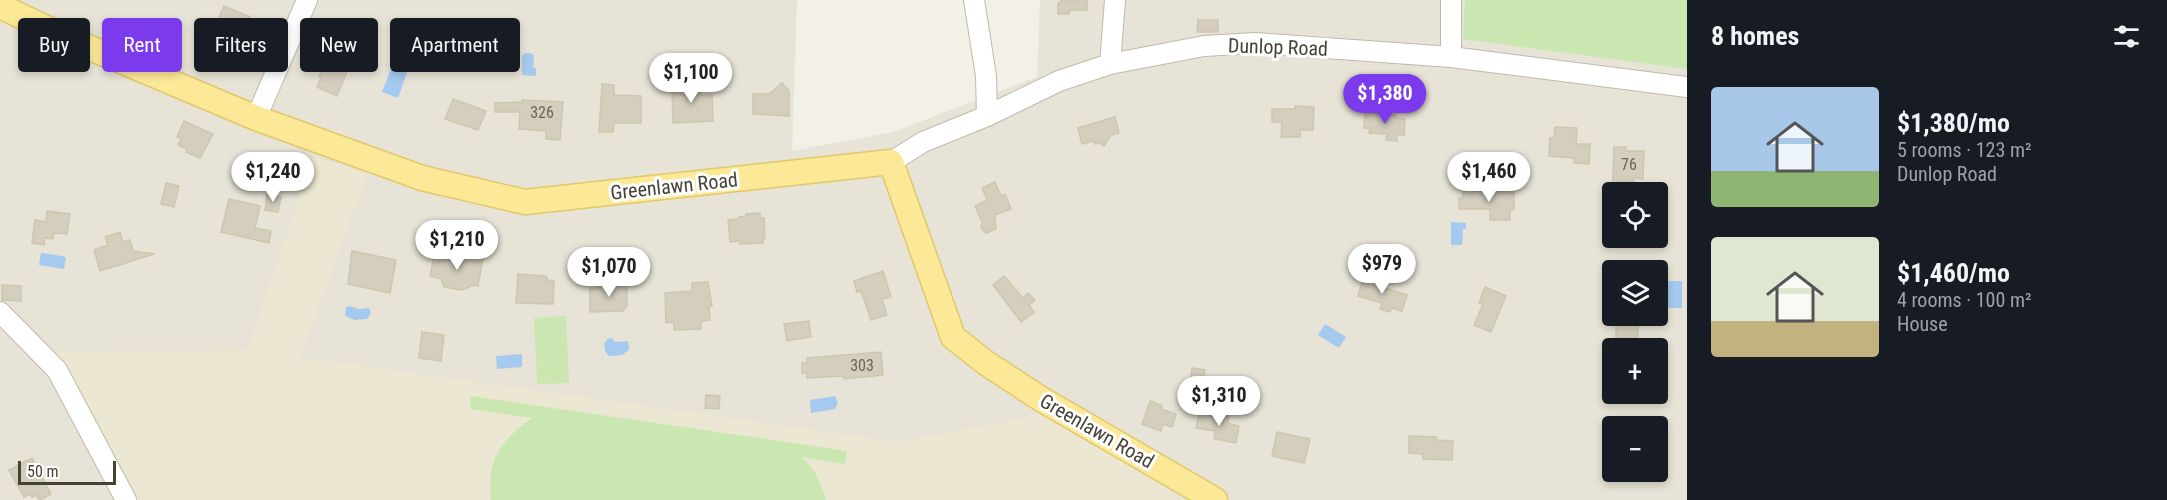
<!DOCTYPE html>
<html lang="en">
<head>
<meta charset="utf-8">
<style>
  body { margin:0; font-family:"Roboto Condensed",sans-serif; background:#20242c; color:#f1f3f6; height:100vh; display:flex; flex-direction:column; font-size:22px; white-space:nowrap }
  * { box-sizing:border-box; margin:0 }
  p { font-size:20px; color:#9ea1a6 }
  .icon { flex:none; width:33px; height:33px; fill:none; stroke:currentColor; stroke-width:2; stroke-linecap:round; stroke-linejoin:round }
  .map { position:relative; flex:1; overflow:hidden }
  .drawer { display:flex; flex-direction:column; background:#171b24; width:480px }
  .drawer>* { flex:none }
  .top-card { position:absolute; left:18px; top:18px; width:570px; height:54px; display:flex; gap:12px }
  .controls { position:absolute; left:1602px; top:182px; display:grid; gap:12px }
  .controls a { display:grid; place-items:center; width:66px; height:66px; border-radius:6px; background:#171b24; box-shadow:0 3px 9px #0003; font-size:30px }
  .scale { position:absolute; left:18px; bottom:15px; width:98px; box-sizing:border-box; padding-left:6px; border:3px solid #464236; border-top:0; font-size:16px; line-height:21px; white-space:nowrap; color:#464236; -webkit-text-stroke:4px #fff; paint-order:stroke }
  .price { position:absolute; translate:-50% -51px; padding:0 14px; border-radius:21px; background:#fff; color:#222; font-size:20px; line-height:39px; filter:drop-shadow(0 2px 3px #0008) }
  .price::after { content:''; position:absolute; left:50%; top:36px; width:18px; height:14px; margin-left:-9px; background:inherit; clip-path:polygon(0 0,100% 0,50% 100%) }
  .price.active { background:#7c3aed; color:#fff }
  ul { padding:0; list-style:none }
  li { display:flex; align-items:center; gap:18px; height:150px; padding:0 24px }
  li span { display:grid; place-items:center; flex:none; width:168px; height:120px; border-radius:6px; color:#555 }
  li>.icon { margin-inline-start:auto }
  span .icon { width:72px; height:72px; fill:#fffc; stroke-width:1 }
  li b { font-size:26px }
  h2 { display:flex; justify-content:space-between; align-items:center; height:72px; padding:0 24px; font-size:26px }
  .tag { padding:0 21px; border-radius:6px; background:#171b24; box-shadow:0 3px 9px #0003; font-size:21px; line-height:54px }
  .tag.active { background:#7c3aed; color:#fff }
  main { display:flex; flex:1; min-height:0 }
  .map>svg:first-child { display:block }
  .residential { fill:#e7e3d6; fill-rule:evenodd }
  .education { fill:#ece7d2 }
  .green { fill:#cae7b1 }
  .water { fill:#a5caef }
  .building { fill:#d5cebd; stroke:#cfc6b0; stroke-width:1.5 }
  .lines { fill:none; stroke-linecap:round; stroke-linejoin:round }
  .minor-casing { stroke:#bfb9aa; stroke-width:22 }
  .major-casing { stroke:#e1c868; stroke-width:27 }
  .minor { stroke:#fff; stroke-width:20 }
  .major { stroke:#fce998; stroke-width:24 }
  .labels { text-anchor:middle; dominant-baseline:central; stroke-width:6; stroke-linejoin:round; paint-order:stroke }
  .number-label { font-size:16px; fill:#6a6558 }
  .street-label { font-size:20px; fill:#464236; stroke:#fff }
</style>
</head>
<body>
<main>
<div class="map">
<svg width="1687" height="500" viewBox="0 0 1687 500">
  <rect width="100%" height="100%" fill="#f3f1e7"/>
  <!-- residential -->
  <path class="residential" d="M0 0H797L792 151 893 132 1037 77 1040 0H1687V500H0ZM1612 192H1658V237H1612ZM1612 270H1658V315H1612ZM1612 348H1658V393H1612ZM1612 426H1658V471H1612Z"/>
  <!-- education -->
  <path class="education" d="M313 157 367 174 300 357 897 442 1041 415 1158 478 1178 500H133L52 352 248 350Z"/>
  <!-- green -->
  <path class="green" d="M1465 0H1687V69L1463 39Z
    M566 316 569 383 537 384 534 318Z
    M471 396 847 451 845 464 801 457C815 468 821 483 826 500H491C487 458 500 442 532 418L470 409Z"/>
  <!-- water -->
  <path class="water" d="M525 53H531L534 56 533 68H536V76L522 75V56Z
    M392 66 407 72 398 98 382 92Z
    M1451 222 1466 223V229H1463L1462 245H1451Z
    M41 253 62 256 66 258 64 269 39 265Z
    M1667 281H1682V308H1666Z
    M350 306 359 309 369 308 371 313 367 319 355 320 345 316 346 307Z
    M1325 324 1346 337 1339 348 1318 335Z
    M609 338 613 339 615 342 628 341 629 350 622 355 609 356 605 351 604 343Z
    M522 354V367L497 369 496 356Z
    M835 396 838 403 835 409 811 413 810 400Z"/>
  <!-- building -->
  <path class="building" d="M1061 0H1087V10H1070L1069 14H1058V3L1060 4Z
    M224 6 250 17 245 28 261 45 240 35 232 54 200 40 208 19 217 22Z
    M1198 20H1218V32H1197Z
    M331 50 352 59 337 96 317 87 321 78 319 77Z
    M699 81 700 95H712L713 121 673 123 672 88 683 87 682 83 688 82Z
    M782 83 789 91V116L753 114V94H769Z
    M602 84 614 85V95L641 96V123H614L613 132H599Z
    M453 99 486 111 478 130 445 119Z
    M522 100 563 102 560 140 546 139V131L519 129 520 112H495V103L522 102Z
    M1295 106 1314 107 1313 130H1300V137H1281L1282 122H1272V109H1295Z
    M1365 113 1396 115V118L1405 119 1404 135H1397V141L1386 140 1387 134 1369 133 1370 128H1364Z
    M1115 117 1119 133 1111 135 1104 146 1099 143 1095 144 1094 141 1082 144 1078 128Z
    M184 121 213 134 200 158 186 152 187 149 178 145 181 138 177 137Z
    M1555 127 1577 128 1576 144H1590L1589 164 1574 163V158L1549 156 1550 138H1554Z
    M1614 147H1626V151H1644L1643 179 1635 178 1628 191 1622 186 1618 192H1612V202Z
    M995 182 1001 196 1005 194 1011 209 995 215 996 229 986 233 981 228 982 222 975 206 987 200 982 188Z
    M166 183 179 186 174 207 161 204Z
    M1463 191 1514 192V209L1510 210V220H1490V209H1459V198H1463Z
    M267 194 281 197 278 212 265 210Z
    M229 199 260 206 255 228 271 231 269 243 221 232Z
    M47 211 70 214 67 234 54 233 53 239 45 238 44 245 32 243 35 220 46 222Z
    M760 213V218H764L765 238H763V243L740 244V241L730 242 728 220 739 219V217L747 216 746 214Z
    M120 232 123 242 130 240 133 251 154 254 100 271 94 250 108 245 105 237Z
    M352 251 396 260 390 293 348 284Z
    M451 254 467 259V255L483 258 478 286 474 285 461 290 444 287 441 279 430 276 434 256 450 259Z
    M883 271 891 297 882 299 887 315 871 320 861 291 857 292 854 281Z
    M518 274 544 276 547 277V280L554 281 553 304 516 303Z
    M1004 276 1023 298 1028 293 1035 300 1029 305 1034 312 1021 322 993 285Z
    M1364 277 1381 282 1379 286 1407 295 1402 311 1391 308 1390 312 1380 309 1382 303 1358 296Z
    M708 282 712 306H709L710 320 701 321V329L674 330V322L666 323 665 293 692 291V283Z
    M627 284V306L623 311 590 312V288H598V285Z
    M2 285 21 286V301L2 300Z
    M1485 287 1506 296 1491 332 1474 325 1483 304 1479 303Z
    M1616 315H1638V338H1616Z
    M809 321 811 337 787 341 784 324Z
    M422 332 444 335 441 361 419 358Z
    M881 352 883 375 844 379 843 376 807 378V373H802V363H807V358Z
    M1192 368 1205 370 1201 401 1188 400Z
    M706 395 720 396 719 409 705 408Z
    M1150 401 1162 406 1161 409 1176 414 1172 427 1163 424 1161 431 1142 424Z
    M1199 413 1218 418 1219 414 1229 416 1227 423 1239 426 1236 443 1214 439 1215 431 1196 428Z
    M1277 432 1310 439 1304 463 1272 456Z
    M1409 436 1436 437V440L1453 441 1452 460 1423 459V454L1409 453Z
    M32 458 51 494 40 500 36 495 32 497 30 494 24 497 9 470Z"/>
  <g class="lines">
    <!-- minor casing -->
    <g class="minor-casing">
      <path id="minor" d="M974 0 986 76 987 116
        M1451 57V0
        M1110 64 1115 0
        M256 118 307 0
        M891 162 923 142 987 116 1059 81 1110 64 1204 46 1255 43 1451 57 1687 87
        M0 312 57 370 126 500"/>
    </g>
    <!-- major casing -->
    <g class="major-casing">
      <path id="major" d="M0 6 69 39 256 118 422 178 525 202 891 162 953 337 986 363 1041 399 1215 500"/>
    </g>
    <!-- minor -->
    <use href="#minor" class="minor"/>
    <!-- major -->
    <use href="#major" class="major"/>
  </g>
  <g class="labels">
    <!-- number labels -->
    <g class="number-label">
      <text x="542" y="112">326</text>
      <text x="1629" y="164">76</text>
      <text x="862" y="365">303</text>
    </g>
    <!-- street labels -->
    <g class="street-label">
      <text transform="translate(1278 47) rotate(2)">Dunlop Road</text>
      <text transform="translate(674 186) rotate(-6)">Greenlawn Road</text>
      <text transform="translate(1097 431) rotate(30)">Greenlawn Road</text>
    </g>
  </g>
</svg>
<div class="controls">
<a><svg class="icon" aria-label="locate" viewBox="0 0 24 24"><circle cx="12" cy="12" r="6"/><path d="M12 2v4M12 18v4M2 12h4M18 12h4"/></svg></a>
<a><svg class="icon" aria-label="layers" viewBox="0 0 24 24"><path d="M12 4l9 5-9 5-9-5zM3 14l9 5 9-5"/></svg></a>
<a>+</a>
<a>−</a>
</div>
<div class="scale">50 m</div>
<b class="price" style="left:691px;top:104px">$1,100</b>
<b class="price active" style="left:1385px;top:125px">$1,380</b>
<b class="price" style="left:273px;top:203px">$1,240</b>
<b class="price" style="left:1489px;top:203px">$1,460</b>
<b class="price" style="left:457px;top:271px">$1,210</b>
<b class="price" style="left:1382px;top:295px">$979</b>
<b class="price" style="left:609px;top:298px">$1,070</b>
<b class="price" style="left:1219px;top:427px">$1,310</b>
<div class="top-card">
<a class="tag">Buy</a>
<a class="tag active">Rent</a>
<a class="tag">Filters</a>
<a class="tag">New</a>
<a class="tag">Apartment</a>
</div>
</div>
<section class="drawer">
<h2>8 homes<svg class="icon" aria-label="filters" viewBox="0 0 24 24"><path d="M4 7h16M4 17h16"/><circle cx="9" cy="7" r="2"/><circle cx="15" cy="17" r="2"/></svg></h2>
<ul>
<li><span style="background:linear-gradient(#a9c7e8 70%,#8fb573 0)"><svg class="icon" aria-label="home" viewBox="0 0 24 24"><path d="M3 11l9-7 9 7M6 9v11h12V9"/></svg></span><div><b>$1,380/mo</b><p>5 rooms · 123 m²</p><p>Dunlop Road</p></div></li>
<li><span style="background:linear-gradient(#dfe7d0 70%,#c2b280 0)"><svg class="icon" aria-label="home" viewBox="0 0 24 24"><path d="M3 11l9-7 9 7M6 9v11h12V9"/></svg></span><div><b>$1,460/mo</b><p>4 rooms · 100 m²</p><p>House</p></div></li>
</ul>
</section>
</main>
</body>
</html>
